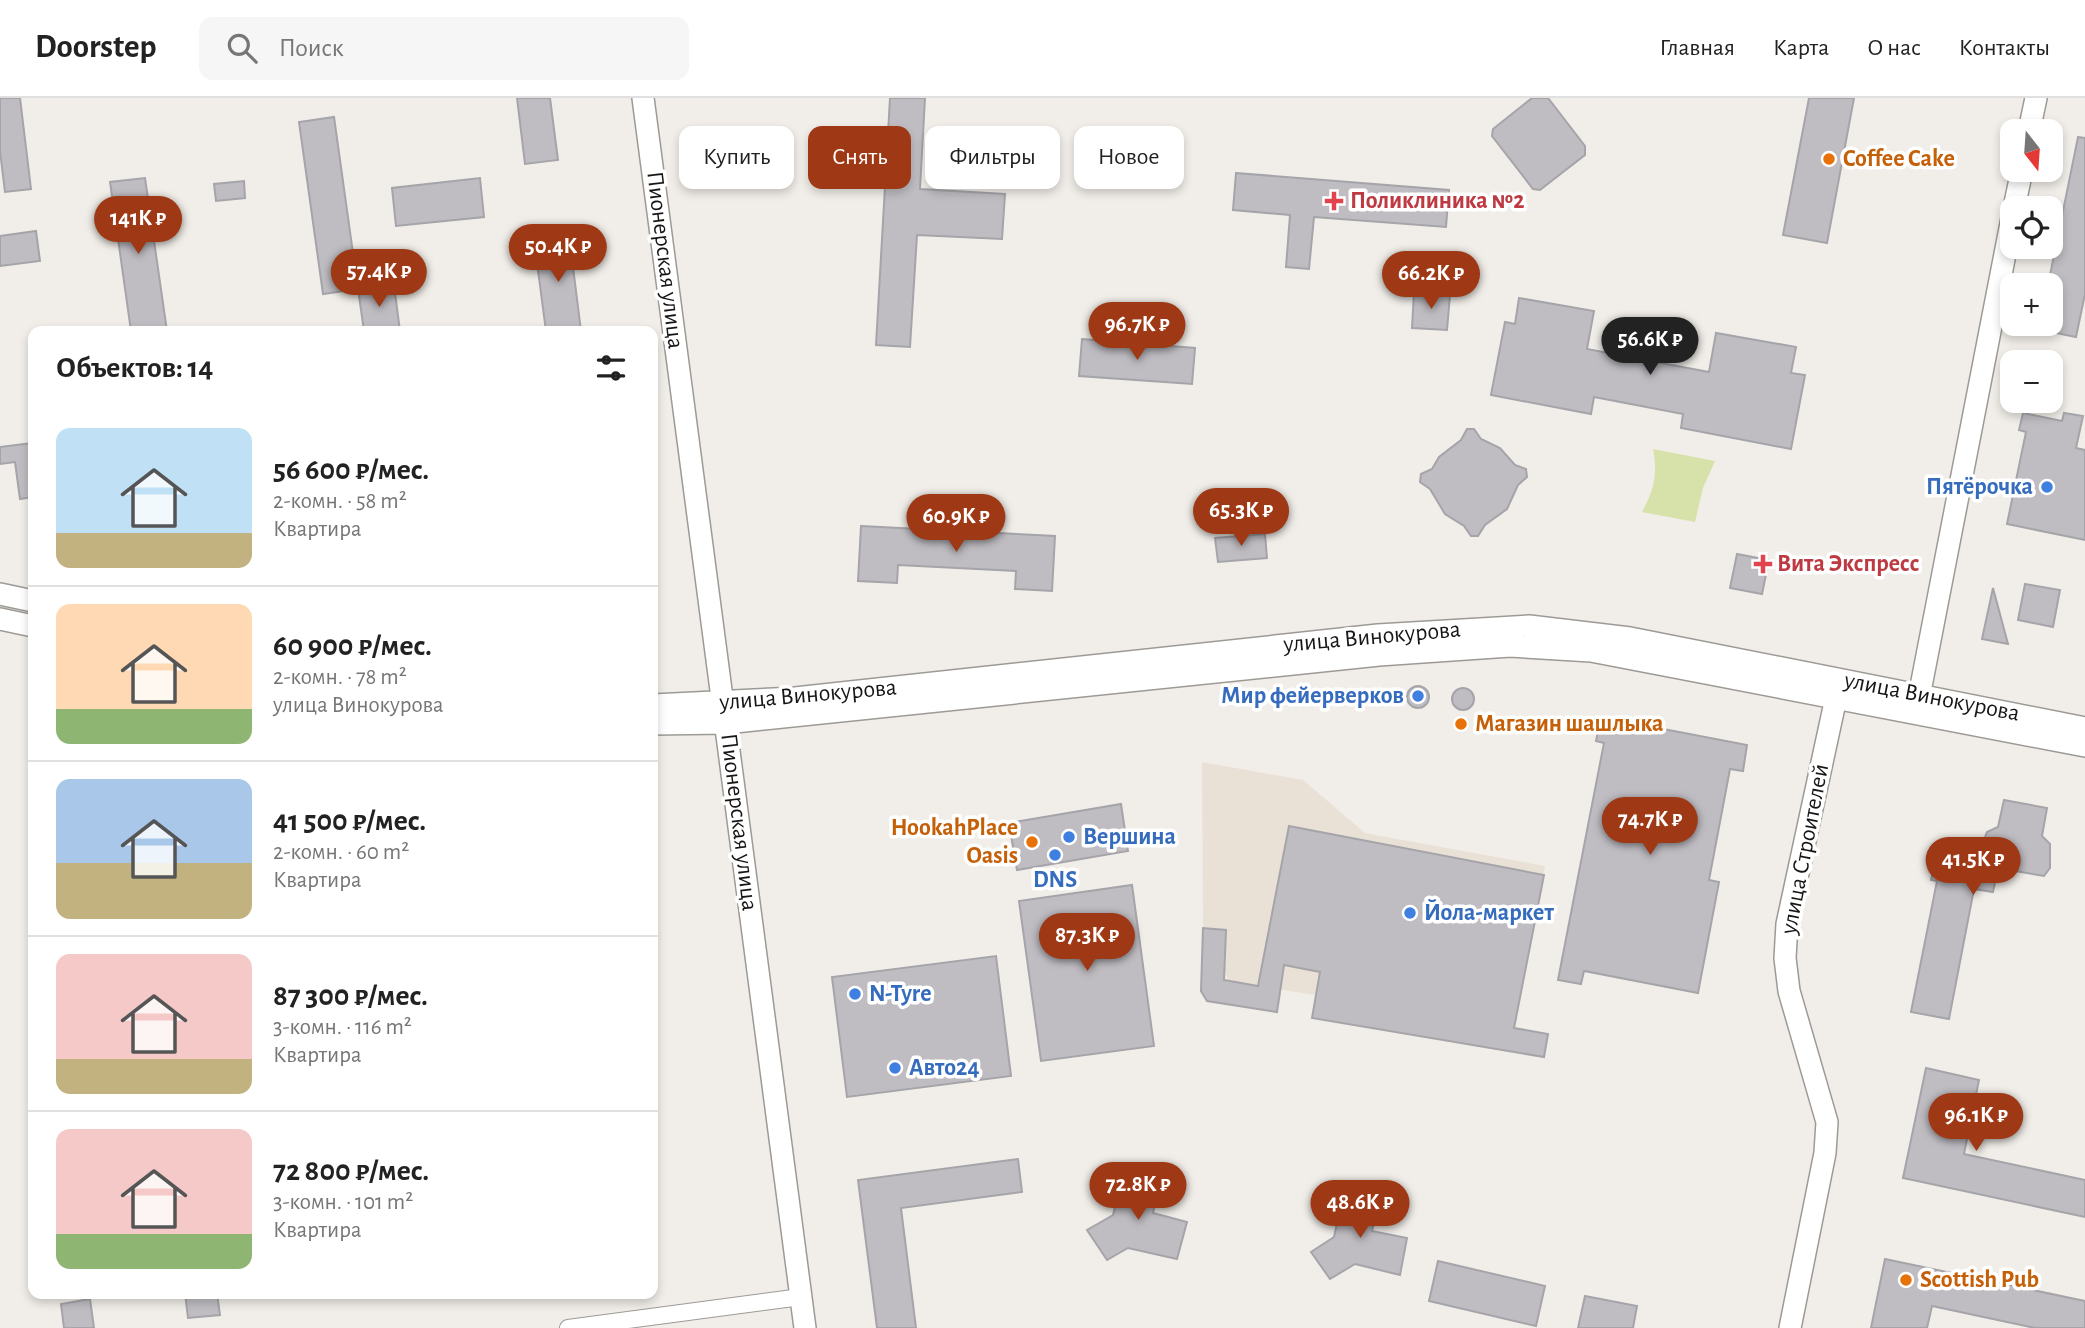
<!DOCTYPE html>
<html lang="ru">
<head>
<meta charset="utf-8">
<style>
  body { margin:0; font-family:"Alegreya Sans",sans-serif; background:#f6f6f6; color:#222; height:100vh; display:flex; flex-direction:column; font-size:26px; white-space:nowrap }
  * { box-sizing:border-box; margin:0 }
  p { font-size:23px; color:#767676 }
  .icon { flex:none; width:38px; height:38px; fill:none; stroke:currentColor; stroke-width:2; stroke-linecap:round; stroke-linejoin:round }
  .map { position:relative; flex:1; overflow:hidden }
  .drawer { position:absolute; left:28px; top:228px; width:630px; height:973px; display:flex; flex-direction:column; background:#fff; border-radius:14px; box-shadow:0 4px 10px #0003 }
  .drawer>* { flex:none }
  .guide { position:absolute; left:679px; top:28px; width:665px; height:63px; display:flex; gap:14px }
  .needle { width:46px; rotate:163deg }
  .fabs { position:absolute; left:2000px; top:21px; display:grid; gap:14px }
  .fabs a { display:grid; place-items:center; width:63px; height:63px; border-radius:14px; background:#fff; box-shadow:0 4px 10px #0003; font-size:35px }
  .price { position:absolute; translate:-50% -60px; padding:0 16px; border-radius:24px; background:#9f3814; color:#fff; font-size:23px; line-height:46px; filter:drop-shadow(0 2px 4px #0008) }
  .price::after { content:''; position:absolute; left:50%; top:42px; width:21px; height:16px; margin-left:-10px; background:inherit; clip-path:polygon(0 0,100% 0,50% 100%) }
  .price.active { background:#222; color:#fff }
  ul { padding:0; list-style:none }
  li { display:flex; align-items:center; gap:21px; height:175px; padding:0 28px }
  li+li { border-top:2px solid #e0e0e0 }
  li span { display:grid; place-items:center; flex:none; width:196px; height:140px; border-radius:14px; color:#555 }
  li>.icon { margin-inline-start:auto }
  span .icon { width:84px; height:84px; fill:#fffc; stroke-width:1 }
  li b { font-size:30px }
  h2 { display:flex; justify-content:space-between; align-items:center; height:84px; padding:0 28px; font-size:30px }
  .chip { padding:0 24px; border-radius:14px; background:#fff; box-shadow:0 4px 10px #0003; font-size:24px; line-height:63px }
  .chip.active { background:#9f3814; color:#fff }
  header { display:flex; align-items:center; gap:42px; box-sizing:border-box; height:98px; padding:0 35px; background:#fff; border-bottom:2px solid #e0e0e0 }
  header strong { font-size:33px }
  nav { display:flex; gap:38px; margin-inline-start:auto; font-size:24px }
  .search { width:490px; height:63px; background:#f6f6f6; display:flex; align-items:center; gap:18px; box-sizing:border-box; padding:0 24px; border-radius:14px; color:#767676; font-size:26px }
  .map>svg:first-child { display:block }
  .built { fill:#e9e1d6 }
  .green { fill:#d7e2aa }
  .building { fill:#bfbdc2; stroke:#a5a4a9; stroke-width:2 }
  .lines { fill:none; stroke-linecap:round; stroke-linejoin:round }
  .street-casing { stroke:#9d9a96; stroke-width:18 }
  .secondary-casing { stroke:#9d9a96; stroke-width:24 }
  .street { stroke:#fff; stroke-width:16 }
  .secondary { stroke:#fff; stroke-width:21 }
  .food-dot { fill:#e8710a; stroke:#fff; stroke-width:2.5 }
  .health-dot { fill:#e0444e; stroke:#fff; stroke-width:2.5 }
  .shop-dot { fill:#3f7fe0; stroke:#fff; stroke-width:2.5 }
  .labels { text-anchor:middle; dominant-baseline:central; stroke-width:7; stroke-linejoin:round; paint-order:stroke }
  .food-label { font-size:24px; font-weight:bold; fill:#c56008; stroke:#fff; text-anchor:start }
  .health-label { font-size:24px; font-weight:bold; fill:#be3a42; stroke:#fff; text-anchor:start }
  .street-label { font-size:24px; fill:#171615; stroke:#fff }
  .shop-label { font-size:24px; font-weight:bold; fill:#366cbe; stroke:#fff; text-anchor:start }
</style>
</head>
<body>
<header>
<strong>Doorstep</strong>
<div class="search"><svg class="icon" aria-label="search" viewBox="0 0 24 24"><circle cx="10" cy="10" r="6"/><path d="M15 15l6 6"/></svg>Поиск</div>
<nav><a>Главная</a><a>Карта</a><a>О нас</a><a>Контакты</a></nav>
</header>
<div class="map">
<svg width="2085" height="1230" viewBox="0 0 2085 1230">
  <rect width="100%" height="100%" fill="#f1eee9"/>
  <!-- built -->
  <path class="built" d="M1202 664 1303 682 1365 735 1545 768 1515 930 1229 883 1203 830Z"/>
  <!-- green -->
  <path class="green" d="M1653 351 1715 363 1703 390 1695 424 1642 414C1654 392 1658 376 1653 351Z"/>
  <!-- building -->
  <path class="building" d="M0 0H20L31 91 5 94 0 53Z
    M517 0H550L558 62 525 66Z
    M890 0H925L920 91 1005 96 1002 141 917 137 910 249 876 247Z
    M1532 0H1548L1585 48V57L1540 92 1533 91 1492 38 1493 31Z
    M1809 0H1854L1827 145 1783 137Z
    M334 19 358 191 323 196 299 24Z
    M2078 39 2085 40V196L2076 239 2051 234V187H2048Z
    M1236 75 1449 92 1446 129 1314 119 1309 171 1286 169 1290 117 1233 112Z
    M145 80 167 233H131L110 84Z
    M480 80 484 119 396 128 392 90Z
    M244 83 245 100 216 103 214 86Z
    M36 133 40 163 0 168V138Z
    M569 137 581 233H546L534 142Z
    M394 187 400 233H364L358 191Z
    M1414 194 1450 197 1447 232 1412 230Z
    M1519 200 1594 213 1587 251 1709 274 1716 235 1796 249 1791 275 1805 277 1791 351 1681 330 1683 316 1594 299 1591 316 1491 297 1505 224 1515 226Z
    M1082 241 1195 250 1192 286 1079 278Z
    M2023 315 2062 323 2064 315 2083 318 2076 350 2085 352V442L2007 426 2026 334 2019 332Z
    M1467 331H1474L1481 341 1500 350 1515 367 1526 371 1527 379 1518 387 1507 411 1485 427 1478 438H1471L1464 428 1445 416 1430 391 1420 384 1421 376 1432 371 1439 359 1461 342Z
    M33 345V399L20 401 15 364 0 366V349Z
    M861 428 1055 438 1052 493 1015 491 1016 473 898 467 897 485 858 483Z
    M1265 436 1267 460 1218 464 1215 440Z
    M1737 456 1769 462 1762 496 1730 490Z
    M2025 486 2060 492 2053 529 2018 522Z
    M1993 490 2008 546 1982 541Z
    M1407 599a11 11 0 1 1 22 0a11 11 0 1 1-22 0Z
    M1452 601a11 11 0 1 1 22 0a11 11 0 1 1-22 0Z
    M1601 619 1747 647 1743 673 1730 671 1709 782 1719 784 1698 895 1584 873 1581 886 1558 882 1604 645 1596 643Z
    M2004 702 2047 710 2042 738 2050 746V770L2044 778 1998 770 1993 794 1974 791 1949 921 1911 914 1937 783 1931 782 1938 749 1978 757 1987 734 1998 729Z
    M1121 706 1128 753 1017 772 1009 725Z
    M1289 728 1544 777 1514 930 1548 936 1544 959 1312 920 1320 874 1284 867 1277 914 1207 903 1201 893 1203 830 1226 832 1224 882 1258 888Z
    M1132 787 1154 948 1041 963 1019 803Z
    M996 858 1011 978 847 999 832 879Z
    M1926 970 1979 982 1964 1056 2085 1082V1119L1903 1080Z
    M1018 1061 1022 1094 901 1110 916 1230H877L858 1082Z
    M1123 1074 1160 1082 1153 1115 1187 1124 1177 1161 1128 1150 1107 1162 1087 1132 1113 1117Z
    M1344 1092 1380 1099 1372 1133 1407 1140 1400 1177 1355 1166 1330 1181 1311 1154 1334 1139Z
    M1885 1161 2085 1203V1230H2035L1932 1208 1927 1230H1871Z
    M1438 1163 1545 1188 1536 1228 1429 1203Z
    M185 1195H217L220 1217 188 1220Z
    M1585 1198 1637 1208 1633 1230H1578Z
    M90 1201 94 1230H64L61 1206Z"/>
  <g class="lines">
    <!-- street casing -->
    <g class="street-casing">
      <path id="street" d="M568 1230 801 1199"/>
    </g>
    <!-- secondary casing -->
    <g class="secondary-casing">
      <path id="secondary" d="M643 0 805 1230
        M2029 33 2036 0
        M2014 110 2022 72
        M0 496 33 503
        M0 521 33 528
        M653 607 795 600 1378 537 1529 528 1630 540 2085 630
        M1917 609 2012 120
        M653 626 726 625 1379 557 1510 548 1591 553 2085 648
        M1790 1230 1825 1055 1827 1024 1789 893 1785 860 1787 826 1839 586"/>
    </g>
    <!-- street -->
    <use href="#street" class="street"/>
    <!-- secondary -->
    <use href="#secondary" class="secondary"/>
  </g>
  <!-- markers -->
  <g class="food-dot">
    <circle cx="1829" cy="61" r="7"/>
    <circle cx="1461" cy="626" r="7"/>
    <circle cx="1032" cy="744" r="7"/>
    <circle cx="1906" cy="1182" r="7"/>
  </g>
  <g class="health-dot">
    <path d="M1330.5 92.5h7v7h7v7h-7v7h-7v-7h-7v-7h7z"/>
    <path d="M1759.5 455.5h7v7h7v7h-7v7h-7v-7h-7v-7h7z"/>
  </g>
  <g class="shop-dot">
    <circle cx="2047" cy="389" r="7"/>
    <circle cx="1418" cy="598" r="7"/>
    <circle cx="1069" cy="739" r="7"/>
    <circle cx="1055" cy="757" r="7"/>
    <circle cx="1410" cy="815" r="7"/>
    <circle cx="855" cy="896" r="7"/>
    <circle cx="895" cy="970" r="7"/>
  </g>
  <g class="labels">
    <!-- food labels -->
    <g class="food-label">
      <text x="1843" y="61">Coffee Cake</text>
      <text x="1475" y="626">Магазин шашлыка</text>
      <text x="1018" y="730" text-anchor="end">HookahPlace<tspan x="1018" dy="28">Oasis</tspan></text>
      <text x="1920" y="1182">Scottish Pub</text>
    </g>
    <!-- health labels -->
    <g class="health-label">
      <text x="1350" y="103">Поликлиника №2</text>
      <text x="1777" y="466">Вита Экспресс</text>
    </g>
    <!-- street labels -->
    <g class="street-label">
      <text transform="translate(665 162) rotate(83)">Пионерская улица</text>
      <text transform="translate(1372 539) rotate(-5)">улица Винокурова</text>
      <text transform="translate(808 597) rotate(-5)">улица Винокурова</text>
      <text transform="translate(1932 599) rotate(11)">улица Винокурова</text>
      <text transform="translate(739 724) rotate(83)">Пионерская улица</text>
      <text transform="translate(1805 751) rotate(-79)">улица Строителей</text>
    </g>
    <!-- shop labels -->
    <g class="shop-label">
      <text x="2033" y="389" text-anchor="end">Пятёрочка</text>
      <text x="1404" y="598" text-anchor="end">Мир фейерверков</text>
      <text x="1083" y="739">Вершина</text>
      <text x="1055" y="782" text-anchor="middle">DNS</text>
      <text x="1424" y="815">Йола-маркет</text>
      <text x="869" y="896">N-Tyre</text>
      <text x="909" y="970">Авто24</text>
    </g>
  </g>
</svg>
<div class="fabs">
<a><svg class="needle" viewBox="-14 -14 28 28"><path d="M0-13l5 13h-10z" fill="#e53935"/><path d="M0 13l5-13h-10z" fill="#767676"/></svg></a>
<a><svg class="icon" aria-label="locate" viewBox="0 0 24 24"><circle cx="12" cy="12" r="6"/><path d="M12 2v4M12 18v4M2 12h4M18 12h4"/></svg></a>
<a>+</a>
<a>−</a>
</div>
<b class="price" style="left:138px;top:158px">141K ₽</b>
<b class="price" style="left:558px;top:186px">50.4K ₽</b>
<b class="price" style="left:379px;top:211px">57.4K ₽</b>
<b class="price" style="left:1431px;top:213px">66.2K ₽</b>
<b class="price" style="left:1137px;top:264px">96.7K ₽</b>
<b class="price active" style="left:1650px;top:279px">56.6K ₽</b>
<b class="price" style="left:1241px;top:450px">65.3K ₽</b>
<b class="price" style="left:956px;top:456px">60.9K ₽</b>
<b class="price" style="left:1650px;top:759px">74.7K ₽</b>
<b class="price" style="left:1973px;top:799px">41.5K ₽</b>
<b class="price" style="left:1087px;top:875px">87.3K ₽</b>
<b class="price" style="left:1976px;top:1055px">96.1K ₽</b>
<b class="price" style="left:1138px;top:1124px">72.8K ₽</b>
<b class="price" style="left:1360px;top:1142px">48.6K ₽</b>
<div class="guide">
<a class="chip">Купить</a>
<a class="chip active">Снять</a>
<a class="chip">Фильтры</a>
<a class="chip">Новое</a>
</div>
<section class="drawer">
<h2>Объектов: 14<svg class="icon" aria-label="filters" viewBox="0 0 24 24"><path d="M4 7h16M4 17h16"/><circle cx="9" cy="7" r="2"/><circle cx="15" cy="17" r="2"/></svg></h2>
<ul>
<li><span style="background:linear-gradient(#bfe0f5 75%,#c2b280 0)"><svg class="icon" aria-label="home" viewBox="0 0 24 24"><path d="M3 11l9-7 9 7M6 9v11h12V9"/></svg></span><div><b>56 600 ₽/мес.</b><p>2-комн. · 58 m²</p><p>Квартира</p></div></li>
<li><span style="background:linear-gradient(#ffd9b3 75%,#8fb573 0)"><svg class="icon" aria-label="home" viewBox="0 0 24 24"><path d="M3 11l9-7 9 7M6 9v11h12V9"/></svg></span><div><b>60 900 ₽/мес.</b><p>2-комн. · 78 m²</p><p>улица Винокурова</p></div></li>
<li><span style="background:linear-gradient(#a9c7e8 60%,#c2b280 0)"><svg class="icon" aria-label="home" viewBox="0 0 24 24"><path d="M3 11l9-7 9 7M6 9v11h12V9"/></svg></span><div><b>41 500 ₽/мес.</b><p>2-комн. · 60 m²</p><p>Квартира</p></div></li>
<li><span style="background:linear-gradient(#f6c9c9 75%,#c2b280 0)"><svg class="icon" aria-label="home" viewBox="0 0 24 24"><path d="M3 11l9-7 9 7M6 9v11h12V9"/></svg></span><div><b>87 300 ₽/мес.</b><p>3-комн. · 116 m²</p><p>Квартира</p></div></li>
<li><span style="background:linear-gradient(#f6c9c9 75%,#8fb573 0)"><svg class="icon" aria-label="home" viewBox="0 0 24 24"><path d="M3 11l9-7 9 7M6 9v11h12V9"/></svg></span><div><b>72 800 ₽/мес.</b><p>3-комн. · 101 m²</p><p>Квартира</p></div></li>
</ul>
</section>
</div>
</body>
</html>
